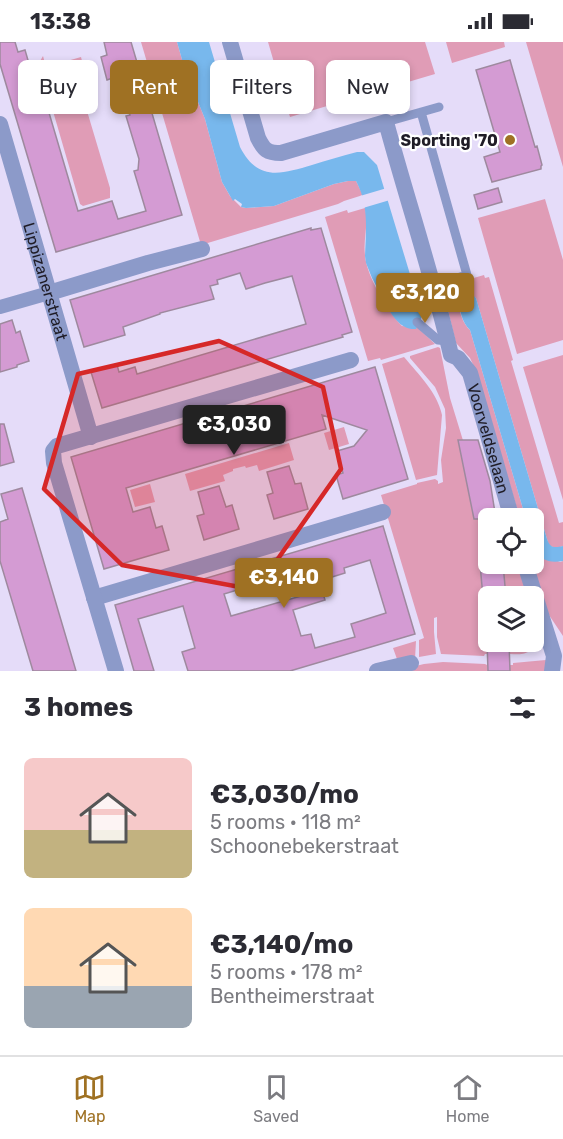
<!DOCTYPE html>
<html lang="en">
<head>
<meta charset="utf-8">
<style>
  body { margin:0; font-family:Rubik,sans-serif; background:#f7f7f7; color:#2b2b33; height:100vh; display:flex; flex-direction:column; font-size:22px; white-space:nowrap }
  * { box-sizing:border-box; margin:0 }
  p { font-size:20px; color:#7c7c81 }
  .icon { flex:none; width:33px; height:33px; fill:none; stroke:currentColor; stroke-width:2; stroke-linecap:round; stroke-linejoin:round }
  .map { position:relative; height:629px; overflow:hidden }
  .sheet { display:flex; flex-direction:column; background:#fff; flex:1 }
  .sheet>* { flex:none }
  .banner { position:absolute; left:18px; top:18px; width:528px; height:54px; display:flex; gap:12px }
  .tools { position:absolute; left:478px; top:466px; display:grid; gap:12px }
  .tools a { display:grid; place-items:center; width:66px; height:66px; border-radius:9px; background:#fff; box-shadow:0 3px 9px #0003; font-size:30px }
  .price { position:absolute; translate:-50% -51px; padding:0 14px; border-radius:6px; background:#9f7123; color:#fff; font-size:20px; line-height:39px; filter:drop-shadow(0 2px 3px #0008) }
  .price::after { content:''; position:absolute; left:50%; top:36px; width:18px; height:14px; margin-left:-9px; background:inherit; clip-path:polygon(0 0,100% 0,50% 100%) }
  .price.current { background:#222; color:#fff }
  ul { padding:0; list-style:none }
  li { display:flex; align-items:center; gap:18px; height:150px; padding:0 24px }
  li span { display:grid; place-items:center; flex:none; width:168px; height:120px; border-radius:9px; color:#555 }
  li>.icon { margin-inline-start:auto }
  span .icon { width:72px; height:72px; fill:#fffc; stroke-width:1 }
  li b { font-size:26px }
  h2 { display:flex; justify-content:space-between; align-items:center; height:72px; padding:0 24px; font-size:26px }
  .chip { padding:0 21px; border-radius:9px; background:#fff; box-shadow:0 3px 9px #0003; font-size:21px; line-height:54px }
  .chip.current { background:#9f7123; color:#fff }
  .status { display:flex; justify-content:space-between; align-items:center; height:42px; padding:0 30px; background:#fff; direction:ltr }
  .status svg { height:16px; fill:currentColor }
  .tab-bar { display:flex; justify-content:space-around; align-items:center; height:84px; border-top:2px solid #e1e1e2; background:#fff; font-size:16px; color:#7c7c81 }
  .tab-bar a { display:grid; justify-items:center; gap:3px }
  .tab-bar .current { color:#9f7123 }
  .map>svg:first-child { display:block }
  .green { fill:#e09cb6 }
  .water { fill:#78b8ed }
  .pier { fill:#e5dcf9 }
  .building { fill:#d49bd3; stroke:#9e899e; stroke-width:1.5; fill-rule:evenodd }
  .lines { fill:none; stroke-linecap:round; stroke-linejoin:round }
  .service { stroke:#8c9ac9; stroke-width:9 }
  .pedestrian { stroke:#8c9ac9; stroke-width:14 }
  .minor { stroke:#8c9ac9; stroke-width:16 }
  .marked { fill:#d62828; fill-opacity:0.2; stroke:#d62828; stroke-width:4.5; stroke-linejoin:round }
  .poi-dot { fill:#9f7123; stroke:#fff; stroke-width:2 }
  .labels { text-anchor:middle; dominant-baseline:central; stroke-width:4.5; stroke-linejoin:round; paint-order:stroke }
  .poi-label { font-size:16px; font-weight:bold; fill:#1f1c26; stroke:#fff; text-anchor:end }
  .street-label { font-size:16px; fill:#1f1c26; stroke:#fff }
</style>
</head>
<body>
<div class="status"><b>13:38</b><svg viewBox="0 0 49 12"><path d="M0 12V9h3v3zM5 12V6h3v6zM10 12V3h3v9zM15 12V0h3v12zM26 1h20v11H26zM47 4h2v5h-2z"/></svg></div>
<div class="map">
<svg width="563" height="629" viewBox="0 0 563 629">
  <rect width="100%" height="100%" fill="#e5dcf9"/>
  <!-- green -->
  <path class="green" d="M141 0H177L185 28 205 77 222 140 230 154 241 165 246 166 274 164 334 142 348 139H356L363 153 344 159 338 162 201 203Z
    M268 0H425L435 32 290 75Z
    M446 0H504L505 5 452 21Z
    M526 0H563V125Z
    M43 14 46 25 81 15 82 19 73 22 110 146V156L83 164 80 162 39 21Z
    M545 157 563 218V298L517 312 478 176Z
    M365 166C369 181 363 197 365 213 366 233 388 270 402 284L417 285 435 302 381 318 380 316 368 319 325 175 347 168 348 171Z
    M484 233 485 236 489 235 513 318 511 319 559 481 563 480V504L557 506 549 504 547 497 476 256 468 251 460 253C456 263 462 281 470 288L526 477H520L477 331 470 316 456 301 443 248 446 244Z
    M438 305 440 306 450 356 484 467 489 503V600L499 612H485L484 614 441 612 437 595V575L434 576V590L436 612 419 615V598L424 596 381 453 417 442V441L435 437 438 439V442L443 440 441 418 446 386 445 367 435 345 410 316V314Z
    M563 313V458L523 325Z
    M404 315C419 333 437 350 442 373L437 433 416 438 382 322Z
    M344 385 349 402 329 408 324 391Z
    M289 401 294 418 259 429 257 423 246 426 245 424 233 427V429L223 433 225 439 190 449 185 432Z
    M150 442 155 460 135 465 130 448Z
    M534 503 536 510 560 520 563 519V594L547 570 533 522H534Z
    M503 522H518L527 555H506Z
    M416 599 415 617H397L393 606Z
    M509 600H533L532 607C525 614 517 612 510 612Z
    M546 618V629H510V623H513V621Z
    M443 620 485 622 487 623 488 629H395L424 622Z"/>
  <!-- water -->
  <path class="water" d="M177 0H209L240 105C258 140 281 132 312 123 327 118 342 114 357 110H364L377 123 422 272 421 277 415 282 417 285 416 287C400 288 393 274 385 262L388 260 383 252 381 253 372 236 366 221 365 214C366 187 369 163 356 139H348L334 142 274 164 246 166 241 165 242 162 235 157 233 159 222 140 205 77 185 28Z
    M468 251 473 253 476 256 547 497C550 506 554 506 563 504V519C531 524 534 500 534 477H526L470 288C462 281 459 267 459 256L460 253Z"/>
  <!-- pier -->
  <path class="pier" d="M387 146 390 158 363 166 360 154Z"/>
  <!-- building -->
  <path class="building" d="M0 0H15L18 10 25 8 32 32 37 30 78 169 112 159 118 177 146 169 134 129 138 128 139 117 126 74 130 73 121 44 118 34 107 38 101 15 107 13 104 0H131L182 173 56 210 0 22Z
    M510 18 535 105 537 104 542 123 541 124V127L492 140 484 115 500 110 476 28Z
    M498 146 502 160 478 167 474 153Z
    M311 186V188L321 186 352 290 342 293 343 295 102 366 91 330 117 323 119 330 135 325 137 332 306 282 292 234 265 241 246 247 240 231 217 238 218 242 210 244 214 257 160 271V272L123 285 125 293 84 305 70 258Z
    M12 278 16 291 20 289 29 319 17 323V325L0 330V282Z
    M375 325 408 437 343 457 336 433 343 431 337 409 354 404 367 388 322 373 326 387 126 446 133 470 150 465 156 486 162 484 169 508 104 527 71 415Z
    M0 382H4L14 420 0 424Z
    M458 398H478L490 439 496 477H474Z
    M289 424 295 442 301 441 308 467 274 477 267 453 273 451 267 430Z
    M219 444 226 465 232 463 239 487 204 498 197 474 204 472 198 450Z
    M22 446 76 629H33L0 519V480L8 477 1 452Z
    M383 484 415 592 290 629H188L182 610 195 606 183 564 138 577 154 629H134L115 563ZM370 518 386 571 351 582 355 595 315 606 311 592 301 594 293 568 325 558 322 548 231 574 224 552 290 532 291 534 328 523 332 535 345 531 344 526Z
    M480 522H503L506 555H483Z
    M487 600H509L510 629H488Z"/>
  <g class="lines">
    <!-- service -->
    <path class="service" d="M421 70 467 233 433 243
      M386 80 439 65
      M417 280 438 298 448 299"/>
    <!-- pedestrian -->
    <path class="pedestrian" d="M0 265 49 251"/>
    <!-- minor -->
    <g class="minor">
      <path id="s1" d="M230 0 258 96C264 108 267 111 281 111L386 80C407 158 433 235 451 313L458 316 470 331 512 477"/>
      <path id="s2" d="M0 82 91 395"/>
      <path d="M49 251 148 221 202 207"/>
      <path d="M525 522 554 614 552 629"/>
      <path d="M94 556 383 470"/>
      <path d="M116 629 54 421 53 409 57 404 351 318"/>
      <path d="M377 629 411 621"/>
    </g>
  </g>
  <!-- marked area -->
  <path class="marked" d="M219 299 323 345 341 427 256 548 122 523 44 447 78 332Z"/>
  <!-- markers -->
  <circle class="poi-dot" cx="510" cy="98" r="6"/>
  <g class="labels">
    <!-- poi labels -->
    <g class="poi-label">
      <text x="498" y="98">Sporting '70</text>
    </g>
    <!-- street labels -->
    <g class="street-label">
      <text stroke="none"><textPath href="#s2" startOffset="164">Lippizanerstraat</textPath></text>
      <text stroke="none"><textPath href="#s1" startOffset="576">Voorveldselaan</textPath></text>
    </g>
  </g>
</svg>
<div class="tools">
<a><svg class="icon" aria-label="locate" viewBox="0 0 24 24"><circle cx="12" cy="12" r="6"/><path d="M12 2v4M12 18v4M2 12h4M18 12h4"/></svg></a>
<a><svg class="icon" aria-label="layers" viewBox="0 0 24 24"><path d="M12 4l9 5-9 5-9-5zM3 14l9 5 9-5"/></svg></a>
</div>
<b class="price" style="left:425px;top:282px">€3,120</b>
<b class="price current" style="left:234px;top:414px">€3,030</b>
<b class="price" style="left:284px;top:567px">€3,140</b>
<div class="banner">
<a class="chip">Buy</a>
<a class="chip current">Rent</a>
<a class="chip">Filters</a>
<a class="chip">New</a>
</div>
</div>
<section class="sheet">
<h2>3 homes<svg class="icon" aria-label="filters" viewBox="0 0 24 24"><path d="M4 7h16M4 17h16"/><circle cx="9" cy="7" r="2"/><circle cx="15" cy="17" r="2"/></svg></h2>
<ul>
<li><span style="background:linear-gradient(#f6c9c9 60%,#c2b280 0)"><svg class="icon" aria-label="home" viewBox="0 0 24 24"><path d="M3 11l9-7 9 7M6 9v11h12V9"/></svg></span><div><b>€3,030/mo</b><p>5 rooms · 118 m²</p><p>Schoonebekerstraat</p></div></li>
<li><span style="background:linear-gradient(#ffd9b3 65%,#9aa5b1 0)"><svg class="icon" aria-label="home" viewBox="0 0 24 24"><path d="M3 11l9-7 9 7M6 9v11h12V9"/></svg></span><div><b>€3,140/mo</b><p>5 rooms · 178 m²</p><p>Bentheimerstraat</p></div></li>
</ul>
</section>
<nav class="tab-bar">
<a class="current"><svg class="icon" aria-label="map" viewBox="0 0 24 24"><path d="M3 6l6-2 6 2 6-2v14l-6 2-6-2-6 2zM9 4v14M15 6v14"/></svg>Map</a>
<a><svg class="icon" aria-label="saved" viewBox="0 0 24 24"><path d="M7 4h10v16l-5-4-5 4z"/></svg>Saved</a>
<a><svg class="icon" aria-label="home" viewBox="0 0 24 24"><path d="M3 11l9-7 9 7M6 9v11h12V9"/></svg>Home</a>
</nav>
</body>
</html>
